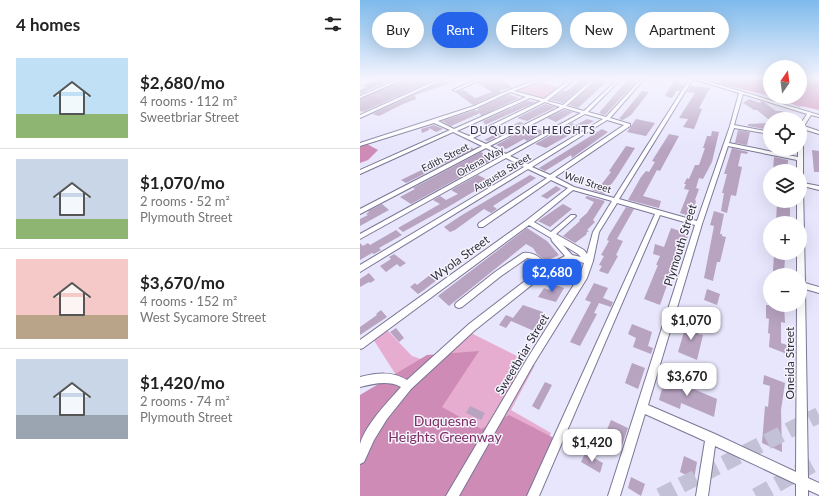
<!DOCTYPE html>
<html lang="en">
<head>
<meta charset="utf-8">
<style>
  body { margin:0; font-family:Lato,sans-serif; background:#f2f2f2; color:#222; height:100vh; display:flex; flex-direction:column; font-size:15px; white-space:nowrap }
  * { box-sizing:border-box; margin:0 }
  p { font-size:13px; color:#767676 }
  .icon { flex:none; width:22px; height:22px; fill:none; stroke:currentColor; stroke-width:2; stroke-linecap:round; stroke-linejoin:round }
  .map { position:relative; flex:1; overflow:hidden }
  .panel { display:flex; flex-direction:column; background:#fff; width:360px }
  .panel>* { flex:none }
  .hud { position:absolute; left:12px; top:12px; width:380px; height:36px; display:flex; gap:8px }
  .needle { width:26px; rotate:14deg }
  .fabs { position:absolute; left:403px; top:60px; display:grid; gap:8px }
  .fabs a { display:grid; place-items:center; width:44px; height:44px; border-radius:50%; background:#fff; box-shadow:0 4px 16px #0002; font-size:20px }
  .price { position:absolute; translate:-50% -34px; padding:0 9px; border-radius:8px; background:#fff; color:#222; font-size:13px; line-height:26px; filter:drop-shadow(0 1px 2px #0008) }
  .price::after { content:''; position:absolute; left:50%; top:24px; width:12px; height:9px; margin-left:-6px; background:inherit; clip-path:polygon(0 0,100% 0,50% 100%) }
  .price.selected { background:#2563eb; color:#fff }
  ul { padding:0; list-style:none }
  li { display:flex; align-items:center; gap:12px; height:100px; padding:0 16px }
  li+li { border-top:1px solid #e0e0e0 }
  li span { display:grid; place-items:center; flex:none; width:112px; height:80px; border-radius:0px; color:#555 }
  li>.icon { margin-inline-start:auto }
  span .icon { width:48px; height:48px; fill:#fffc; stroke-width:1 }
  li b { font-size:17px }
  h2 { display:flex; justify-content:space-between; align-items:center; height:48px; padding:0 16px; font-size:17px }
  .chip { padding:0 14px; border-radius:18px; background:#fff; box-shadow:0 4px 16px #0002; font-size:14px; line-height:36px }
  .chip.selected { background:#2563eb; color:#fff }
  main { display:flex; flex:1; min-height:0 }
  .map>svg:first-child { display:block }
  .green { fill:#e6add0 }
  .forest { fill:#ce8bb6 }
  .building { fill:#b8a3c1 }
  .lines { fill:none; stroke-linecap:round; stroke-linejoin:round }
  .highway-tunnel { stroke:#c3c1d5; stroke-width:16; stroke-dasharray:16 8; stroke-linecap:butt }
  .minor-casing { stroke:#7a7695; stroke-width:2 }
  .minor { fill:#fff; fill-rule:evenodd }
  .labels { text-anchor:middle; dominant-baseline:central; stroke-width:3; stroke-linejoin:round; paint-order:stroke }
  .far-street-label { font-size:10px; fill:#2f2e3b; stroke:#f6f5fd }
  .far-neighbourhood-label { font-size:11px; letter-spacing:1px; fill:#36324d; stroke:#f6f5fd }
  .street-label { font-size:12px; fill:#2f2e3b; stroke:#f6f5fd }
  .near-park-label { font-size:14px; fill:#7c2d63; stroke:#f6f5fd }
</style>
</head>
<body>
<main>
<section class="panel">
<h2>4 homes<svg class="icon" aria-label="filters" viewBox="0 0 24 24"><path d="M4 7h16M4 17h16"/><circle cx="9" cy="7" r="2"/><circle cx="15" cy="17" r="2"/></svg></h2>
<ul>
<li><span style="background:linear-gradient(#bfe0f5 70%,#8fb573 0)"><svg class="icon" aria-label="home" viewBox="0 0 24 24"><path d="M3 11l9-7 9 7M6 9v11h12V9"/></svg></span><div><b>$2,680/mo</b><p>4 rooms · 112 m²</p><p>Sweetbriar Street</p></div></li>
<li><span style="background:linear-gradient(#c9d6e8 75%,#8fb573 0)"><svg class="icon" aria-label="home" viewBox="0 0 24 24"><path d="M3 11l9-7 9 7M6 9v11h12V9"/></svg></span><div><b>$1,070/mo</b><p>2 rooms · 52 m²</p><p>Plymouth Street</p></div></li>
<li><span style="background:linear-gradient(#f6c9c9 70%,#b9a48a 0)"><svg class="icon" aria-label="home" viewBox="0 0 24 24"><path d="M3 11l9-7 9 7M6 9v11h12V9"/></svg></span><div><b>$3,670/mo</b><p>4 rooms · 152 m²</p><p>West Sycamore Street</p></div></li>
<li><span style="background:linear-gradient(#c9d6e8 70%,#9aa5b1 0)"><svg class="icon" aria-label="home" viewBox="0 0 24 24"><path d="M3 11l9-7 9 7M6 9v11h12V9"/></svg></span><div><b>$1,420/mo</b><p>2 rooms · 74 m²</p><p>Plymouth Street</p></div></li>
</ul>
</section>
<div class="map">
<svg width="459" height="496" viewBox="0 0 459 496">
  <rect width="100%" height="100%" fill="#e8e6fc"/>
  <!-- green -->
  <path class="green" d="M183 82 200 88 185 99 155 91Z
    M26 329 52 356 69 362 111 333 175 365 151 410 191 433 163 496H0L36 375 13 339Z"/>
  <!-- forest -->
  <path class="forest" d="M352 78H410V96L360 84 358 83 360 81Z
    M440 78H459V110L441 106 440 107 414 97H440Z
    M7 144 18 150 8 160 0 163V147Z
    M119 351 82 407 121 429 149 415 194 438 167 496H0V395L67 355Z"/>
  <!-- building -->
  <path class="building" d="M23 78H36L0 94V90L7 87 2 86Z
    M47 78 76 79 3 112 0 111V99Z
    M135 78 152 87 139 91 141 92 113 105 95 92 104 90 115 98 132 92 117 83Z
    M223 78 231 79 203 103 190 100 203 91H207Z
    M269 78 276 79 274 81 276 82 246 114 244 115 239 113Z
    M238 80 246 82 218 108 209 105Z
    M314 80 320 81 319 84 324 85 320 91 317 90 312 98 305 96Z
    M84 81 91 83 55 95 56 99 43 104 19 116 12 114Z
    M331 86 350 88 339 108 342 109 334 129 323 127 328 119 319 118 335 93 327 92Z
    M282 91 289 92 271 115 263 120 259 119Z
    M148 94 159 98 121 116 120 113 91 126 82 121 115 110 117 111 119 108Z
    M389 99 400 103 402 101 405 103 416 111H422L432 119H408L397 110H394L383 103Z
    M167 101 176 102 125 125 123 121Z
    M185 104 196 107 167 121 157 118Z
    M204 110 213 112 196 122 187 118Z
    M227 119 234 121 186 148 175 144 212 123 216 125Z
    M276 119 295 123 286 136 267 132Z
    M204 120 167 141 164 139 146 149 136 145 171 126 183 131Z
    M159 122 164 123 128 141 124 140Z
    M410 123V130L388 126V124Z
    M74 125 83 129 76 132 69 128V130L62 133 61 129Z
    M242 129 248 132 212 158 211 155 185 171 179 168Z
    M378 130 390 132 387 145H389L375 143Z
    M352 131 359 132 352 162 343 179 339 178 336 188 339 189 335 200 336 201 331 218 325 216 326 215 320 213 329 190 324 189 326 184H324L327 178 329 179 335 165H339L345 148H343L347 136H351Z
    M309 134 319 136 300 171 297 170 283 196 301 201 299 208 268 200 281 177 286 171 289 172 295 162 292 161Z
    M266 146 275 148 256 178 244 194 232 190 238 184 241 185 251 172 249 171Z
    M110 147 114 149 46 183 41 180 74 164 76 165Z
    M372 148 388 152 387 154 381 153 378 166 382 167 376 196 371 195 367 213 361 211 364 193H362L367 174H364Z
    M452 150 459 151V172H454Z
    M121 152 130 157 126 159 130 161 51 204 40 197 55 189 53 188Z
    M414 157 428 160 427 171H413Z
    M118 175 130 181 119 190 118 189 88 207 43 232 38 228 80 204 73 200 80 196 86 200 98 194 91 190Z
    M170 175 176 178 133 206 137 209 131 213 124 209 95 230 90 232 84 227 102 215Z
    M196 186 201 189 187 199 181 196Z
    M227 196 245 201 233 220 235 222 227 230 229 231 226 233 227 234 215 243 203 236 220 221 219 220 227 213 234 202 225 198Z
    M417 201H427V205H430V223H416Z
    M22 204 29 210 0 226V219L8 215 6 214 9 212 8 211Z
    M203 204 212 209 190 227 178 221Z
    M266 207 274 209 257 239 263 241 256 255 258 256 248 274 239 271 242 266 239 265 244 256 241 255 249 241 247 240 249 235Z
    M354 211 364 214 360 234H362V236L366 237 360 262H357L353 281 344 278 354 226 350 225Z
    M323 223 330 226 326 245 314 275 311 274 300 305 284 299 298 265H296L300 256 293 254 295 244 304 247 311 228 320 231Z
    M167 228 187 241 199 255 186 261 177 254 173 248 166 244 89 306 78 296Z
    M36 230 42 235 19 248 21 250 14 254 12 253 0 260V243L3 246 8 243 10 245Z
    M34 254 46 263 40 267 37 264 26 272 20 266 31 259 29 257Z
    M414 254 425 257 424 275 413 271Z
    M75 271 82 276 64 290 58 294 50 287 55 283 57 285Z
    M9 273 15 280 10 283 9 282 0 287V279Z
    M234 283 248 288 243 298 253 302 251 307 239 303 234 313 237 314 220 346 210 342 231 302 225 300Z
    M193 284 204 288 196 302 178 297 184 288 189 290Z
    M347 289 360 294 357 305 344 300Z
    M163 305 183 312 174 331 151 321 146 328 139 325 146 315 153 318Z
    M406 305H424L425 323 421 322V343L427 345V354L409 347 410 334 408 333 409 319 406 318Z
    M21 310 27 317 0 335V327L17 315 16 314Z
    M327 322 340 326 338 334 343 335 337 360 318 352Z
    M272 324 292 332 288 346 293 348 291 354 273 347 276 338 268 334Z
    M36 328 44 338 39 342 30 332Z
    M272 363 285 368 278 389 265 383Z
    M404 375 425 383 421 410 422 452 402 443 405 406 408 407 410 386 403 384Z
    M305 377 357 399 354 417 321 403 320 409 299 400Z
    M185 382 192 385 179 410 172 406Z
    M110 406 125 413 121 420 106 413Z
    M251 420 268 428 260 451 242 442Z
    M225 453 243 463 240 473 221 462Z
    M324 456 337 462 334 479 320 472Z
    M271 477 285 484 281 496 268 488Z"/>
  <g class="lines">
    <!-- highway-tunnel -->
    <path class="highway-tunnel" d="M300 496 459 415
      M396 496 459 461"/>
    <!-- minor casing -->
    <g class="minor-casing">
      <path id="minor" d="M41 78H46L0 98V96Z
        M82 78H87L0 118V115Z
        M120 78H125L96 91 93 90Z
        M183 78H189L154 91 184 99 210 79 209 78H214V80L187 101 203 105 234 78H238L206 106 224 111 259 78H262L228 112 246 117 282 78H285L250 118 270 124V126L195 177 214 187 254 198 330 78H337L459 115V117L451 115 444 126 459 131V134L443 129V183L459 186V190L443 186 445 283 459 287V293L445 289 448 478 459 483V495L448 490V496H436V484L355 446 348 496H336L345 441 285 414 260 496H248L335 225 300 215 179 496H167L295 214 257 203 239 232 233 261 227 278 173 365 99 496H86L167 359 220 275 224 263 211 260 188 272 115 330 51 389 27 419 14 440 4 462 0 464C0 458 0 450 0 444 6 424 27 403 41 387 28 380 13 384 0 387V377C17 373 32 371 47 380L109 324 182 268 172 259 167 258 141 276 102 307 99 308 96 307 95 305 96 303 135 272 163 253C174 251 181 259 188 265L205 256 192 241 191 238 169 225 3 348 0 349V340L167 220 208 188 191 180 123 227H119L118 225 119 223 187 178 168 169 0 272V265L164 167 146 158 0 239V234L142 156 126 148 0 214V209L122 146 93 132 0 174V170L90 130 74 123 0 146V143L114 106 149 90ZM333 79 379 93 370 126 337 221 259 199ZM150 92 166 97 94 129 78 121 116 108ZM383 94 447 114 440 125V149H438V157L369 143 374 128 410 134V132L374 125ZM170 98 181 101 109 136 97 131ZM185 102 200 107 126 144 113 138ZM204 108 221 113 146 154 130 146ZM225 114 243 119 168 164 150 156ZM247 120 264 125 190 175 172 167ZM368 146 437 160V171H440V201H437V223H440V253H437V275H440V305H437L436 472 355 434 288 405 342 224ZM213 190 252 201 233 232 227 254 224 250 196 234 215 217 216 216 215 215H211L191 232 174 222ZM203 245 218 254 221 257 212 255Z"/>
    </g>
    <!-- minor -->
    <use href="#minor" class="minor"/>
  </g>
  <!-- sky -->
  <linearGradient id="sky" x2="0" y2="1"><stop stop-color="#7dbaec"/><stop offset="0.53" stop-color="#f5f4fe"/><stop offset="1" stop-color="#f5f4fe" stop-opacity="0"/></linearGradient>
  <rect width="459" height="148" fill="url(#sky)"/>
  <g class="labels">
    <!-- far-street labels -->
    <g class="far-street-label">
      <text transform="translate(85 157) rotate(-27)">Edith Street</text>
      <text transform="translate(120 161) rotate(-29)">Orlena Way</text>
      <text transform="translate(142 172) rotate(-31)">Augusta Street</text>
      <text transform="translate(228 182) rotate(18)">Well Street</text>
    </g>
    <!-- far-neighbourhood labels -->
    <g class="far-neighbourhood-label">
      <text x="173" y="129">DUQUESNE HEIGHTS</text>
    </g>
    <!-- street labels -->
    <g class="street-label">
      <text transform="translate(320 245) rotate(-73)">Plymouth Street</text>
      <text transform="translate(100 258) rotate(-36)">Wyola Street</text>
      <text transform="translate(162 354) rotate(-59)">Sweetbriar Street</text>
      <text transform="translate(429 363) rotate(-90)">Oneida Street</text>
    </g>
    <!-- near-park labels -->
    <g class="near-park-label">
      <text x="85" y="420">Duquesne<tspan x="85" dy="16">Heights Greenway</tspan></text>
    </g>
  </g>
</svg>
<div class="fabs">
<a><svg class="needle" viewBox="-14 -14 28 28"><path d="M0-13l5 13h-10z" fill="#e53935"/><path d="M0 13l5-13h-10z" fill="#767676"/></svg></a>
<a><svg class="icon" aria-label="locate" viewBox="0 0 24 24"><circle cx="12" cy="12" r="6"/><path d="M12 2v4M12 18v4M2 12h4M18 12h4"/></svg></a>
<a><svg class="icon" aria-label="layers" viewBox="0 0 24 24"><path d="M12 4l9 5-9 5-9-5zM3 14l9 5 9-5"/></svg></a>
<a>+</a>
<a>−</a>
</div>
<b class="price selected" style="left:192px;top:293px">$2,680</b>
<b class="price" style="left:331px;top:341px">$1,070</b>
<b class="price" style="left:327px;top:397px">$3,670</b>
<b class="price" style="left:232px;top:463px">$1,420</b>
<div class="hud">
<a class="chip">Buy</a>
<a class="chip selected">Rent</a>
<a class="chip">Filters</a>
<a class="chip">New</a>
<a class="chip">Apartment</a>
</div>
</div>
</main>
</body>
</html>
